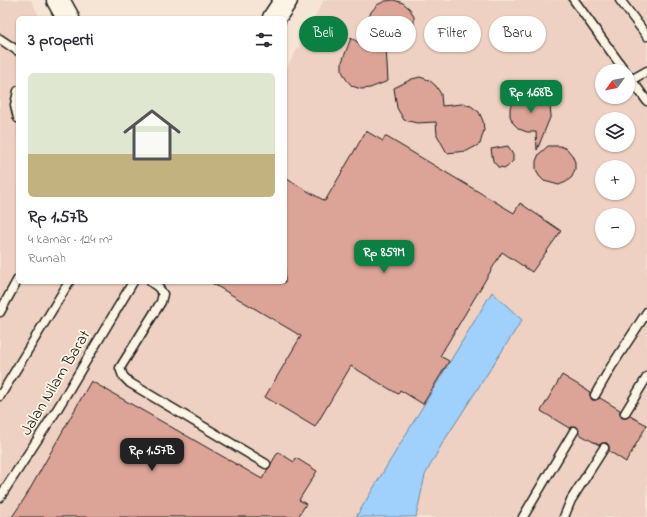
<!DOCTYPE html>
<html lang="id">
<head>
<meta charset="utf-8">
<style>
  body { margin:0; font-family:"Indie Flower",sans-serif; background:#f7f7f7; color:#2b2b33; height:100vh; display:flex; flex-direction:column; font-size:15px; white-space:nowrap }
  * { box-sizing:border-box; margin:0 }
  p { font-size:13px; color:#7c7c81 }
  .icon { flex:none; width:22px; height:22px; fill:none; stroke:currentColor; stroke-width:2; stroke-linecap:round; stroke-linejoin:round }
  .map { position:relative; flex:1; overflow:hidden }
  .details { position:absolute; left:16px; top:16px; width:271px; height:268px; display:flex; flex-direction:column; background:#fff; border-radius:6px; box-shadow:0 1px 3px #0004 }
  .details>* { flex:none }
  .guide { position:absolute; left:299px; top:16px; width:288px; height:36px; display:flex; gap:8px }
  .needle { width:26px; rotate:237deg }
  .buttons { position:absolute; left:595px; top:64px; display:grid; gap:8px }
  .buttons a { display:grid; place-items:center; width:40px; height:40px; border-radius:50%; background:#fff; box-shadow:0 1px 3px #0004; font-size:20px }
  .price { position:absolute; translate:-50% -34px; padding:0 9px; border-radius:8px; background:#0b8043; color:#fff; font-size:13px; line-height:26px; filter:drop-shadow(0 1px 2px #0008) }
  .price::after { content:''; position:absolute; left:50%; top:24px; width:12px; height:9px; margin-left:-6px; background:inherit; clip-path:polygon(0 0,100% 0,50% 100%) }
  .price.on { background:#222; color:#fff }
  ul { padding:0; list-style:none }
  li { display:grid; align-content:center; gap:8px; height:212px; padding:0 12px }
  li+li { border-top:1px solid #e1e1e2 }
  li span { display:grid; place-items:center; height:124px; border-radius:6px; color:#555 }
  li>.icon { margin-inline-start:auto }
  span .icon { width:72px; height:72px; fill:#fffc; stroke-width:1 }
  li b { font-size:17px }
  h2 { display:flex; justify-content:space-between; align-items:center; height:48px; padding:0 12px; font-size:17px }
  .tag { padding:0 14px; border-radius:18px; background:#fff; box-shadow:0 1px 3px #0004; font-size:14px; line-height:36px }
  .tag.on { background:#0b8043; color:#fff }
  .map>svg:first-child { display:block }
  .built { fill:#eed1c2; fill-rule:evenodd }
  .water { fill:#9fd1fc; stroke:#6b89a2 }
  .building { fill:#dca397; stroke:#1c1c1c }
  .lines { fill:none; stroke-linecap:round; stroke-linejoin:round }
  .lane-casing { stroke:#1c1c1c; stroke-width:11 }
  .secondary-casing { stroke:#1c1c1c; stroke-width:25 }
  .lane { stroke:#fcf5e5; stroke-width:8 }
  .secondary { stroke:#fcf5e5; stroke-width:22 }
  .labels { text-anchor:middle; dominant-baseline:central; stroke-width:3.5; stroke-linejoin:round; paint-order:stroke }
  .street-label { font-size:16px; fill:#1c1c1c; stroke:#fcf5e5 }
</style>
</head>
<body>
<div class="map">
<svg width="647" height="517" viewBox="0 0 647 517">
  <rect width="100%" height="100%" fill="#f6e5d5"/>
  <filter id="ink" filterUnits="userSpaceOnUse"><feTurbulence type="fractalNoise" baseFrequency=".025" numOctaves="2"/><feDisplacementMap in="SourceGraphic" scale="8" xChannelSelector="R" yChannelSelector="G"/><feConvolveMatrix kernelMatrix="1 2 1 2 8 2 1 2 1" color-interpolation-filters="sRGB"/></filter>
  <g filter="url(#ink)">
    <!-- built -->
    <path class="built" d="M0 0H31L40 18H18V282H285V71L324 0H647V517H416L425 475 442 444 492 293 356 517H0ZM602 71H628V97H602ZM602 119H628V145H602ZM602 167H628V193H602ZM602 215H628V241H602Z"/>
    <!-- water -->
    <path class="water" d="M492 292 522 320 442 444 425 475 416 517H356Z"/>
    <!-- building -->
    <path class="building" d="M394 0 403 3 410 9 414 17V26L412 35 406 42 398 46 386 47 388 81 370 88 361 89 352 86 346 79 342 71V62L351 38 371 50 368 21 371 12 377 5 385 1Z
      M420 77 429 80 436 86 441 94 442 106 462 104 471 106 479 112 483 121 484 130 480 144 467 151 447 153 437 135 436 122 417 123 404 120 397 108 394 88 412 79Z
      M534 91 541 94 547 100 550 107 551 115 537 150 536 132H527L519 129 513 123 510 116V108L513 101 518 95 526 92Z
      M366 131 383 141 385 136 514 213 520 203 561 231 532 272 502 252 440 356 449 361 423 404 400 390 398 394 351 366 315 427 265 397 301 336 210 282H285V178L325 201Z
      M508 146 513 155V161L506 168 498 167 493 161 491 149Z
      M548 146H560L567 149 572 155 575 162V169L572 177 566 182 559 185 544 181 539 176 536 169V161L539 154Z
      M562 375 590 392V395L592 400H595L600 398 620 410V415L622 418H627L630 416 647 425 626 462 609 451V446L607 443H602L599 445 579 434 577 427 574 426 569 428 541 411Z
      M91 381 262 479 278 452 294 462 296 458 317 471 299 500 306 504 298 517H12L26 496Z"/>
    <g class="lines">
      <!-- lane casing -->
      <g class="lane-casing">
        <path id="lane" d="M574 0 625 71
          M620 0 647 36
          M0 39 18 51
          M628 75 647 101
          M631 80 647 71
          M18 91 15 105 18 118
          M151 282 158 287 163 294 161 302 120 368 123 376 130 383 266 464
          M0 312 18 279
          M595 395 611 367 647 312
          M0 396 69 282
          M625 413 647 377
          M0 497 58 408 133 282
          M523 517 574 431
          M564 517 571 500 604 448"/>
      </g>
      <!-- secondary casing -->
      <g class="secondary-casing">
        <path id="secondary" d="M58 0 68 18
          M274 18 286 0"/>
      </g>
      <!-- lane -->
      <use href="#lane" class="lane"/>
      <!-- secondary -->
      <use href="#secondary" class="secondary"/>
    </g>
  </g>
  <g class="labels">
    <!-- street labels -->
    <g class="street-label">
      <text transform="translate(56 383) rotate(-59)">Jalan Nilam Barat</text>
    </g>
  </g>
</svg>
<div class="buttons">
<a><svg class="needle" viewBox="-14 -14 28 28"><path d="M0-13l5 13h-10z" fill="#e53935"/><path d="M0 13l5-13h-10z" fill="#7c7c81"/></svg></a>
<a><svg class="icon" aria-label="layers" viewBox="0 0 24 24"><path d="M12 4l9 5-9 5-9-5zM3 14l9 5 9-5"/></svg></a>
<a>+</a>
<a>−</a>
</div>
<b class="price" style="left:531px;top:114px">Rp 1.68B</b>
<b class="price" style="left:384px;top:274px">Rp 859M</b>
<b class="price on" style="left:152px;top:472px">Rp 1.57B</b>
<div class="guide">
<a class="tag on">Beli</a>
<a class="tag">Sewa</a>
<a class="tag">Filter</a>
<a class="tag">Baru</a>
</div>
<section class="details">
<h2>3 properti<svg class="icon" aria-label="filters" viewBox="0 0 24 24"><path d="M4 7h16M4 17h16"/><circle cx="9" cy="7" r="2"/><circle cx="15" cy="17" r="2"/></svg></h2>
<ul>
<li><span style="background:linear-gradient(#dfe7d0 65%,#c2b280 0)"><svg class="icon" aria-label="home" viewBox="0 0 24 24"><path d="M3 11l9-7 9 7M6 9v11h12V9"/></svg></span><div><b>Rp 1.57B</b><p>4 kamar · 124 m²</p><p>Rumah</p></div></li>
</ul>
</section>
</div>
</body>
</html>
